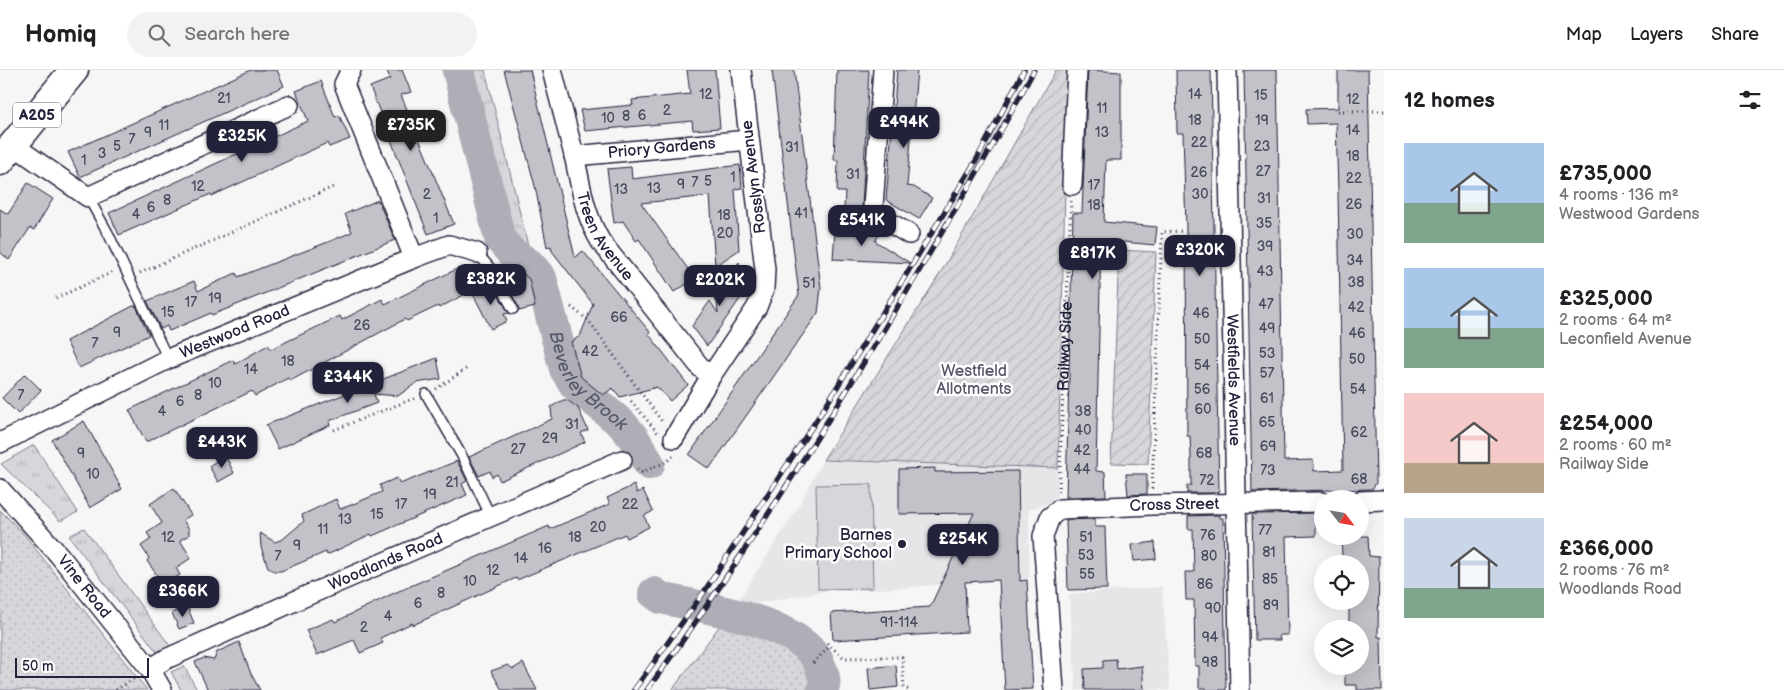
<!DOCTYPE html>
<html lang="en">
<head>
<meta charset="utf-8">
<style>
  body { margin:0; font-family:"Balsamiq Sans",sans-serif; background:#f2f2f2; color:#202124; height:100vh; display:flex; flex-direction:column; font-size:19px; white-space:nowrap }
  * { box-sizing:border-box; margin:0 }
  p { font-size:16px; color:#757577 }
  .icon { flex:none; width:28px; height:28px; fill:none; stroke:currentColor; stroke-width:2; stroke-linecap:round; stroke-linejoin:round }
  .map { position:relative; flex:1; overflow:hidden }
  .drawer { display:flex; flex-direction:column; background:#fff; width:400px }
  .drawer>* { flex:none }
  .needle { width:32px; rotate:121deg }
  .controls { position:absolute; left:1314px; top:420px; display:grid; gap:10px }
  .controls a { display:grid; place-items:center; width:55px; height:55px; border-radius:50%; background:#fff; box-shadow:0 5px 20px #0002; font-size:25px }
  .scale { position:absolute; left:15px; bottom:12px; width:134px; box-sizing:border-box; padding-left:5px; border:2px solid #22223b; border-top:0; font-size:14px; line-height:18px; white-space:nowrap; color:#22223b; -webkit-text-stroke:4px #fff; paint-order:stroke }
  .price { position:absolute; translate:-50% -42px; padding:0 11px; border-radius:10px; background:#22223b; color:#fff; font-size:16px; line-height:32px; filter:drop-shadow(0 1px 2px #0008) }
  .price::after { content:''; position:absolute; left:50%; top:30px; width:15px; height:11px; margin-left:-8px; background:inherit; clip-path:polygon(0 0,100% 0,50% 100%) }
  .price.on { background:#222; color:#fff }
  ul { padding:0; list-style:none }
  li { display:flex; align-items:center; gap:15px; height:125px; padding:0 20px }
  li span { display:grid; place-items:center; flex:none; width:140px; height:100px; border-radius:0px; color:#555 }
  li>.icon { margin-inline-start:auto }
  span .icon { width:60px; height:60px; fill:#fffc; stroke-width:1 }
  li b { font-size:21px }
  h2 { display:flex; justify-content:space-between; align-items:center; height:60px; padding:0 20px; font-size:21px }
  header { display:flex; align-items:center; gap:30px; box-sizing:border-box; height:70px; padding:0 25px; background:#fff; border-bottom:1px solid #e0e0e0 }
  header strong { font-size:24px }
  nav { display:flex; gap:28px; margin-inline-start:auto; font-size:18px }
  .search { width:350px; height:45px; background:#f2f2f2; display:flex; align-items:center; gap:12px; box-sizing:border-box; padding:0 18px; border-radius:28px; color:#757577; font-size:19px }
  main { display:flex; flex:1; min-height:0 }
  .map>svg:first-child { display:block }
  .built { fill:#e6e6e9 }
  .grass { fill:url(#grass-tufts); stroke:#7c7c8b }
  .park { fill:url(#park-dots); stroke:#7c7c8b }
  .garden { fill:url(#garden-furrows); stroke:#7c7c8b }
  .pitch { fill:#d7d7db; stroke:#7c7c8b }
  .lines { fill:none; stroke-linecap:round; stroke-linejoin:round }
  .stream { stroke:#767685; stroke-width:5.5 }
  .river { stroke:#aeaeb7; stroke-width:32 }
  .building { fill:#c2c2c9; stroke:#22223b }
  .service-casing { stroke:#22223b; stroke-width:12 }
  .minor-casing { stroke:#22223b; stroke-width:22 }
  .trunk-casing { stroke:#22223b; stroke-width:31 }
  .path { stroke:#22223b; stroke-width:3; stroke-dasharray:1 4; stroke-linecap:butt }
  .service { stroke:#fff; stroke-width:9 }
  .minor { stroke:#fff; stroke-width:19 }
  .trunk { stroke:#fff; stroke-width:28 }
  .rail-casing { stroke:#22223b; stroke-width:5.5 }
  .rail { stroke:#fff; stroke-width:4; stroke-dasharray:11; stroke-linecap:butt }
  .poi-dot { fill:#22223b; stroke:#fff; stroke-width:2 }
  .labels { text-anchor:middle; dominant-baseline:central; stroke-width:5; stroke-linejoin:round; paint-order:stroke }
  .number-label { font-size:14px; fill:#4a4a5e }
  .shield { fill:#fff; stroke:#646476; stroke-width:1 }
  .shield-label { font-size:15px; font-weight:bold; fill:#22223b }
  .street-label { font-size:16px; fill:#22223b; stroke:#fff }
  .park-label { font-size:16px; fill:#58586b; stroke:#fff }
  .poi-label { font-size:16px; fill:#22223b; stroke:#fff; text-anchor:end }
  .water-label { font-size:18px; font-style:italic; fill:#5a5a6d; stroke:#fff }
</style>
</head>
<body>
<header>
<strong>Homiq</strong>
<div class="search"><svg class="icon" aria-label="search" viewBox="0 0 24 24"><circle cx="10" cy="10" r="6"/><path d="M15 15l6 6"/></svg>Search here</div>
<nav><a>Map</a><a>Layers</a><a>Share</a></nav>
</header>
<main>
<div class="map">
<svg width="1384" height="620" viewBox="0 0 1384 620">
  <defs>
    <pattern id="grass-tufts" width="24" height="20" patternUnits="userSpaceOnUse" patternTransform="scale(1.25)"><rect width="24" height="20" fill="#d7d7db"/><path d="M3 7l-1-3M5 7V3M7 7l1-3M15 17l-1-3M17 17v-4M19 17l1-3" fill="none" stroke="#b8b8bd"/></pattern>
    <pattern id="park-dots" width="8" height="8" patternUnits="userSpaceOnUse" patternTransform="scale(1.25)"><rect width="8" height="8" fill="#d7d7db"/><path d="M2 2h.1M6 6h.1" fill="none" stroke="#b8b8bd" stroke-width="1.8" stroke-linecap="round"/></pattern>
    <pattern id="garden-furrows" width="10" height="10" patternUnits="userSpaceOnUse" patternTransform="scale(1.25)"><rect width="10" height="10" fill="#d7d7db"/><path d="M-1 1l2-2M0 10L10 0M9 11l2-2" fill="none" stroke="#b8b8bd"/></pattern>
  </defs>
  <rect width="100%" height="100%" fill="#f6f6f7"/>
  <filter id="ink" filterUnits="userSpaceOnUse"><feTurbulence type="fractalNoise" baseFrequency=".02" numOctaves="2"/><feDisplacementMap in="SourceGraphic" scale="10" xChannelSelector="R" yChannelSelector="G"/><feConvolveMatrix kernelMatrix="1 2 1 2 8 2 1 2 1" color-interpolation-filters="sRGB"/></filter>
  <g filter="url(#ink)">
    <!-- built -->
    <path class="built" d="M823 390 1058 398 1057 431 1029 439V509L852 521 831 520 734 537 797 439Z
      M1162 517 1170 620H1076L1069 524Z"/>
    <!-- grass -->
    <path class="grass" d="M463 0H485L531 188 503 165Z
      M34 375 78 442 60 451 1 394Z
      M84 458 173 580 160 586 69 466Z
      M184 596 197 620H181L171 602Z"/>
    <!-- park -->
    <path class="park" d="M0 440 23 463 147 620H0Z
      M724 550C756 558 823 575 813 620H672Z"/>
    <!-- garden -->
    <path class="garden" d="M1056 0H1068L1058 398 823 390 941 202Z
      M1119 180 1156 182 1148 394 1111 393Z"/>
    <!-- pitch -->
    <path class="pitch" d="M871 414 873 518 818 519 816 415Z"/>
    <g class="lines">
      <!-- stream -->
      <path class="stream" d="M819 590H824L832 594"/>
      <!-- river -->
      <g class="river">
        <path id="s1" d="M458 0 500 169 511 182 529 194 541 208 565 299 575 315 622 354 633 367 649 394"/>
        <path d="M654 523 661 528C703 538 806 551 821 598 824 605 826 613 823 620"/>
      </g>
    </g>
    <!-- building -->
    <path class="building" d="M251 0H277L284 16 80 107 68 82Z
      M387 0H402L411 22 401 25 454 154 428 164 370 17 390 9Z
      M504 0H530L575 187 583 181 650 262 648 263 688 315 670 331 657 317 620 327 613 318 603 325 581 307 571 272 580 266 593 234 552 181 551 176 547 177 535 116Z
      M687 0H715L720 58 693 60 692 51 585 61 580 40 633 35 632 30 690 24Z
      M772 0H794L821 218 818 243 709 399 689 385 799 225Z
      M837 0H869L862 138 844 139 845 122H837L838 90H834Z
      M897 0H917L907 116 914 117 932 128 919 149 886 130Z
      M1088 0 1121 2V90H1106L1104 152 1157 157 1155 175 1101 170 1096 401 1105 402 1106 426 1066 427 1073 143H1082Z
      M1176 0H1211L1219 423H1187V416L1191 415V387L1190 366H1187L1186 158 1183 63H1177Z
      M1244 0H1277L1284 391 1313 390 1314 401 1343 400 1338 121 1336 53 1307 54 1306 39 1338 38V0H1368L1376 413 1372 419 1252 422Z
      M321 11 335 47 339 45 350 69 329 77 327 73 212 126 211 124 119 165 109 143 308 51 296 21Z
      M740 95 742 118 735 119 739 180 715 196 710 126 641 133 695 209 674 222 639 169 636 171 623 151 614 153 607 99 631 97 632 109Z
      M28 113 53 129 34 160 30 158 9 190 0 182V139L8 144Z
      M378 130 395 170 212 245 211 243 169 261 167 256 161 259 147 231 194 211 198 221 236 203 238 207 328 172 352 162 345 144Z
      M842 156 849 159 880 163 875 171 910 193 833 189 835 160H842Z
      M739 192 742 226 707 276 692 256 710 231 718 243 716 222Z
      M459 198 471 221 439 238 438 236 407 251 405 249 290 311 288 308 255 326 252 321 146 372 129 340 233 290 235 294 268 275 271 279 340 246 342 250 382 229 385 234Z
      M515 198 529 209 535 237 519 241 518 236 503 208Z
      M491 213 509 243 504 244 507 251 491 259 472 222Z
      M133 236H136L149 265 79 298 66 271Z
      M437 288 441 309 416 313 398 326 374 324 377 333 329 351 330 355 278 379 266 355Z
      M25 304 41 320 18 344 2 328Z
      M563 330H567L578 338 588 360 581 363 585 372 500 411 497 404 492 407 490 401 479 406 469 387 552 349 551 337Z
      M84 351 122 419 90 438 52 370Z
      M225 385 234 403 218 412 209 396Z
      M457 391 467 411 462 414 467 425 372 466 371 464 327 485 326 482 281 501H274L268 497 261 477 260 463 275 472 283 469 304 451 302 445 336 429 340 439 351 435 382 422 380 415 397 408 400 414Z
      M935 398V402L1018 401 1020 511 1027 510 1033 619 1005 620 999 510 965 512 967 562 833 570 831 543 930 537 974 443 899 444V399Z
      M1126 404H1147V424L1128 425Z
      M634 415 637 423 643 420 653 441 644 446 649 457 627 468 625 464 517 510 516 508 413 555 412 553 380 568 383 573 360 583 354 570 317 585 306 560 333 549 335 552 392 524 549 456 550 459 610 434 607 428Z
      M174 418 191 445 183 450 189 459V465L180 470 191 488 176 498 180 505 165 514 162 506 159 508 147 491 149 488 141 476 151 469 147 463 162 453 150 434Z
      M1316 443V466L1286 467 1288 565H1279L1280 570H1255L1252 444Z
      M1219 445V448H1223L1226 620H1206V618H1199V596H1195L1194 530H1186L1185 502H1194L1193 459H1188V446Z
      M1095 449V457H1105L1107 519 1068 520 1066 450Z
      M1341 466H1368L1369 486 1379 487 1378 567H1381L1382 620H1357V615H1345V596H1360V559H1349V531H1360V494H1350V487H1342Z
      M1155 472 1156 489 1134 491 1132 475Z
      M187 536 194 553 179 559 172 543Z
      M239 572 251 604 260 620H208L195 592 204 588 214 590 217 582Z
      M1116 589 1117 599 1142 596 1144 620H1085L1084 599 1103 598V590Z
      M523 593 537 620H502L491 601 508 595 513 599Z
      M896 595 898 617 870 620 868 598Z"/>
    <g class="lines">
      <!-- service casing -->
      <g class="service-casing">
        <path id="service" d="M88 127 108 163 168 289
          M477 183 491 199 513 239
          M426 324 462 386 491 447"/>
      </g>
      <!-- minor casing -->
      <g class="minor-casing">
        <g id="minor">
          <path d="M351 0 344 14 414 188"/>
          <path id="s3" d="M552 0C559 28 567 57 574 85 581 116 584 144 601 172L701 298 711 306"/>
          <path id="s4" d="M1227 0 1240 620"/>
          <path d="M13 75 88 127 289 35"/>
          <path id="s5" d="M574 86 749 70"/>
          <path d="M1072 115 1077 0"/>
          <path d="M850 148 872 150 883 0"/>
          <path d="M872 150 892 154 909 164"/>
          <path d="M674 368 711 306 757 237 764 219 765 199 741 0"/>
          <path id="s6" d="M0 373 168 289 414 188 449 175 477 183"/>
          <path id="s7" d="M0 419 59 485 150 599 162 620"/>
          <path d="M1360 431 1384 430"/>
          <path id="s8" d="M150 599 166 589 306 526 622 390"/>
          <path id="s9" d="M1054 620 1043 466 1050 447 1060 439 1152 435 1322 432"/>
        </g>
      </g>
      <!-- trunk casing -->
      <g class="trunk-casing">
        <path id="trunk" d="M0 91 74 0"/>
      </g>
      <!-- path -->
      <g class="path">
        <path d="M1338 41H1384"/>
        <path d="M140 203 333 117"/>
        <path d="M56 228 113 202"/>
        <path d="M571 237 588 250 663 353"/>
        <path d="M436 319 469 297"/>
        <path d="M631 331 658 363"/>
        <path d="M334 360 415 328"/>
        <path d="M637 399 642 402 666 392 673 386"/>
        <path d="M1152 419 1162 162 1183 161"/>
        <path id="s2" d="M1059 422 1071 131"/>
        <path d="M827 573 844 588 902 587 904 618 909 620"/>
        <path d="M813 593 830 576"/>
        <path d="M116 620 135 608"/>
      </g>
      <!-- service -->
      <use href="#service" class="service"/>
      <!-- minor -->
      <use href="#minor" class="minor"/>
      <!-- trunk -->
      <use href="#trunk" class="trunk"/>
      <!-- rail casing -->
      <g class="rail-casing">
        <path id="rail" d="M634 620 704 522 823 340 977 89 1024 0
          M647 620C734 501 813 377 889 251 939 168 988 86 1034 0"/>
      </g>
      <!-- rail -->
      <use href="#rail" class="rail"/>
    </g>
  </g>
  <!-- markers -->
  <circle class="poi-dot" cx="902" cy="474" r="5"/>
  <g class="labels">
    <!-- number labels -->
    <g class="number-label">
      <text x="706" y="24">12</text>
      <text x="1195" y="24">14</text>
      <text x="1261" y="25">15</text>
      <text x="224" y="28">21</text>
      <text x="1353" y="29">12</text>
      <text x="1102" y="38">11</text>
      <text x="667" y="40">2</text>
      <text x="642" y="45">6</text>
      <text x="626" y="46">8</text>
      <text x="608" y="48">10</text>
      <text x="1195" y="50">18</text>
      <text x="1262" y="50">19</text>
      <text x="164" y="55">11</text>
      <text x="1353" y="60">14</text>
      <text x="148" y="62">9</text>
      <text x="1102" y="62">13</text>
      <text x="132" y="69">7</text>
      <text x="1199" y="72">22</text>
      <text x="117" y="76">5</text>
      <text x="1262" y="76">23</text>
      <text x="792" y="77">31</text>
      <text x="102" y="83">3</text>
      <text x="1353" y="86">18</text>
      <text x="84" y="90">1</text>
      <text x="1263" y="101">27</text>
      <text x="1199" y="102">26</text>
      <text x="853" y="104">31</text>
      <text x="733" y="107">1</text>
      <text x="1354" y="108">22</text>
      <text x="708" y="111">5</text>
      <text x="695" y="112">7</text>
      <text x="681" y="114">9</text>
      <text x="1094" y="115">17</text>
      <text x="198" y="116">12</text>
      <text x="654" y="118">13</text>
      <text x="621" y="119">13</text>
      <text x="427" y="124">2</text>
      <text x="1200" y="124">30</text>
      <text x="1264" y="128">31</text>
      <text x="167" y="130">8</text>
      <text x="1354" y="134">26</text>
      <text x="1094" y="135">18</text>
      <text x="151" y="137">6</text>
      <text x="801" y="143">41</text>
      <text x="136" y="144">4</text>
      <text x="724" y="145">18</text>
      <text x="436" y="148">1</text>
      <text x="1264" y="153">35</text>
      <text x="725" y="163">20</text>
      <text x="1355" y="164">30</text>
      <text x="1265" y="176">39</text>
      <text x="1355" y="190">34</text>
      <text x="1265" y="201">43</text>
      <text x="1356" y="212">38</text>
      <text x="809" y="213">51</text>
      <text x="215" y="228">19</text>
      <text x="191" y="232">17</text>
      <text x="1266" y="234">47</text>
      <text x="1356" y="237">42</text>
      <text x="168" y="242">15</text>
      <text x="1201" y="243">46</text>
      <text x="619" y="247">66</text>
      <text x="362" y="255">26</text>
      <text x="1267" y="258">49</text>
      <text x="117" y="262">9</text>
      <text x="1357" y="263">46</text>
      <text x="1202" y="269">50</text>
      <text x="95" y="273">7</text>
      <text x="590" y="281">42</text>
      <text x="1267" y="283">53</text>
      <text x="1357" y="289">50</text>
      <text x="288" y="291">18</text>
      <text x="1202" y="295">54</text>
      <text x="251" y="299">14</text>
      <text x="1267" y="303">57</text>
      <text x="215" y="313">10</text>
      <text x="1202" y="319">56</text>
      <text x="1358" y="319">54</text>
      <text x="21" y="325">7</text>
      <text x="198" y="325">8</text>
      <text x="1267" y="328">61</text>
      <text x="180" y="331">6</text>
      <text x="1203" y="339">60</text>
      <text x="162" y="341">4</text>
      <text x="1083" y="341">38</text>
      <text x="1267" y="352">65</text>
      <text x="572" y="354">31</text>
      <text x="1083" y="360">40</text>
      <text x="1359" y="362">62</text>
      <text x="550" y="368">29</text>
      <text x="1268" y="376">69</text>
      <text x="518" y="379">27</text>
      <text x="1082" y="380">42</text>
      <text x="81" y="383">9</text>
      <text x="1204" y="383">68</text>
      <text x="1082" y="399">44</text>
      <text x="1268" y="400">73</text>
      <text x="93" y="404">10</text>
      <text x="1359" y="409">68</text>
      <text x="1207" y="410">72</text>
      <text x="452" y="412">21</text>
      <text x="430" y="424">19</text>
      <text x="401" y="434">17</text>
      <text x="630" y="434">22</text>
      <text x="377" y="444">15</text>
      <text x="345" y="449">13</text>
      <text x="598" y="457">20</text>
      <text x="323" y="459">11</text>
      <text x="1265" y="460">77</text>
      <text x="1208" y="465">76</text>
      <text x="168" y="467">12</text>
      <text x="575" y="467">18</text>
      <text x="1086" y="467">51</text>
      <text x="297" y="475">9</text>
      <text x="545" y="478">16</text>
      <text x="1269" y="482">81</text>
      <text x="1086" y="485">53</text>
      <text x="278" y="486">7</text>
      <text x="1209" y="486">80</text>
      <text x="521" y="488">14</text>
      <text x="493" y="500">12</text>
      <text x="1087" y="504">55</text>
      <text x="1270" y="509">85</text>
      <text x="470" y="511">10</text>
      <text x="1205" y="514">86</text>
      <text x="441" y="523">8</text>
      <text x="418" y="533">6</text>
      <text x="1271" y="535">89</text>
      <text x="1213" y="538">90</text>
      <text x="388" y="546">4</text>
      <text x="899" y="552">91-114</text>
      <text x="364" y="557">2</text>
      <text x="1210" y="567">94</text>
      <text x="1210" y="592">98</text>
    </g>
    <!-- shield labels -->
    <rect class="shield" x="13" y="32.5" width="48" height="25" rx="4"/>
    <g class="shield-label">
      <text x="37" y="45">A205</text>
    </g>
    <!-- street labels -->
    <g class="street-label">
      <text stroke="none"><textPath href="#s5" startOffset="88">Priory Gardens</textPath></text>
      <text transform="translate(754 107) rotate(-97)">Rosslyn Avenue</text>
      <text stroke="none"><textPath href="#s3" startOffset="176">Treen Avenue</textPath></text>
      <text stroke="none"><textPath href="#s6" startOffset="260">Westwood Road</textPath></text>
      <text stroke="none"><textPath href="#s2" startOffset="146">Railway Side</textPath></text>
      <text stroke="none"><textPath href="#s4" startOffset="310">Westfields Avenue</textPath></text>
      <text stroke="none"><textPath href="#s9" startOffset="302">Cross Street</textPath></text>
      <text stroke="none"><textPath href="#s8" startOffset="259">Woodlands Road</textPath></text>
      <text stroke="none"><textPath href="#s7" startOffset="129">Vine Road</textPath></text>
    </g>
    <!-- park labels -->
    <g class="park-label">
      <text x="974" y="301">Westfield<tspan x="974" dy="18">Allotments</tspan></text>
    </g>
    <!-- poi labels -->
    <g class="poi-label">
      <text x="892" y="465">Barnes<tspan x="892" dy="18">Primary School</tspan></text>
    </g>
    <!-- water labels -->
    <g class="water-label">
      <text stroke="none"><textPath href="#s1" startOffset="348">Beverley Brook</textPath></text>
    </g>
  </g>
</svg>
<div class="controls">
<a><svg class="needle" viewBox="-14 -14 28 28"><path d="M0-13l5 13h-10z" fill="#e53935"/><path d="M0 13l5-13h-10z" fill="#757577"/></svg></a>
<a><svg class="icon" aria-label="locate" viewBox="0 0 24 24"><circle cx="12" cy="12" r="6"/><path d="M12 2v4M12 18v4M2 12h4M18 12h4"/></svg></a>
<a><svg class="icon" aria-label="layers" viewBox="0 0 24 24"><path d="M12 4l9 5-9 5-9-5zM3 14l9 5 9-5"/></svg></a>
</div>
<div class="scale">50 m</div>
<b class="price" style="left:904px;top:79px">£494K</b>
<b class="price on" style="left:411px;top:82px">£735K</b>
<b class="price" style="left:242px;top:93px">£325K</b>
<b class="price" style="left:862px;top:177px">£541K</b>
<b class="price" style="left:1200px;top:207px">£320K</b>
<b class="price" style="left:1093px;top:210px">£817K</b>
<b class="price" style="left:491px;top:236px">£382K</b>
<b class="price" style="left:720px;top:237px">£202K</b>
<b class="price" style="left:348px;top:334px">£344K</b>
<b class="price" style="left:222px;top:399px">£443K</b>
<b class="price" style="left:963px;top:496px">£254K</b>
<b class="price" style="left:183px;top:548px">£366K</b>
</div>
<section class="drawer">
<h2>12 homes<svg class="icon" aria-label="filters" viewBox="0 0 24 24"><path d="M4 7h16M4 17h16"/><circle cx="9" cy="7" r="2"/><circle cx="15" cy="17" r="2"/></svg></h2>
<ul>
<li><span style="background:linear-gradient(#a9c7e8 60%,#7fa58c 0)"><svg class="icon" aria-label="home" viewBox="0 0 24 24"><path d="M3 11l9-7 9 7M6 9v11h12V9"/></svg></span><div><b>£735,000</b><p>4 rooms · 136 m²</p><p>Westwood Gardens</p></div></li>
<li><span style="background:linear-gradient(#a9c7e8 60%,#7fa58c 0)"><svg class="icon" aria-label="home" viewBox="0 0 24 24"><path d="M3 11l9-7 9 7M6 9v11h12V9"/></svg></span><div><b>£325,000</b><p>2 rooms · 64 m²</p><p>Leconfield Avenue</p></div></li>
<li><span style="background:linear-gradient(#f6c9c9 70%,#b9a48a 0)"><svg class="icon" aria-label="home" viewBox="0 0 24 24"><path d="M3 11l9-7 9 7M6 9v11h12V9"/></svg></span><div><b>£254,000</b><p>2 rooms · 60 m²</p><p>Railway Side</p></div></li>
<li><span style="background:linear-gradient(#c9d6e8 70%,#7fa58c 0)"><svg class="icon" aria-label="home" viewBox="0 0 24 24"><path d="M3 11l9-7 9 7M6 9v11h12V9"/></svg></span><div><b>£366,000</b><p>2 rooms · 76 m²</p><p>Woodlands Road</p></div></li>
</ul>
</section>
</main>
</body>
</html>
